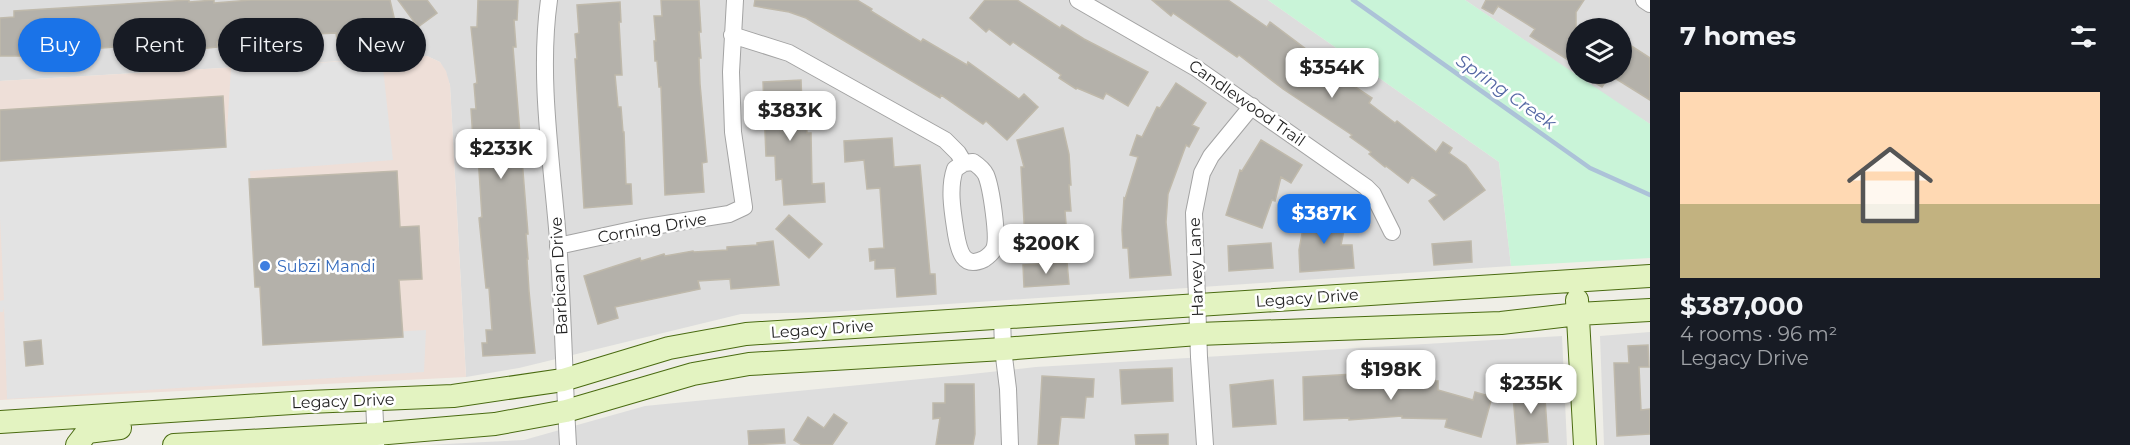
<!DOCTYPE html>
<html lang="en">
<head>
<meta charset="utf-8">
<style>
  body { margin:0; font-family:Montserrat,sans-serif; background:#20242c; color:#f1f3f6; height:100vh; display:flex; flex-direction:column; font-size:22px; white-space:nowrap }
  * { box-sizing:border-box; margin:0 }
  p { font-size:20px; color:#9ea1a6 }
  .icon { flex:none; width:33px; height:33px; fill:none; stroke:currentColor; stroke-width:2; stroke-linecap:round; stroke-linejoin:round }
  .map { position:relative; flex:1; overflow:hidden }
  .drawer { display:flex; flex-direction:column; background:#171b24; width:480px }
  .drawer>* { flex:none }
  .top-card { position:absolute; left:18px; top:18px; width:570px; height:54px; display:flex; gap:12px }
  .controls { position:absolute; left:1566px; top:18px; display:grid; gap:12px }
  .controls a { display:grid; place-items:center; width:66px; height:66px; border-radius:50%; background:#171b24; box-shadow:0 2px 4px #0004; font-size:30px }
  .price { position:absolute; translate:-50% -51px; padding:0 14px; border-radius:12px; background:#fff; color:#222; font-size:20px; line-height:39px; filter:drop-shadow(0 2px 3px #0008) }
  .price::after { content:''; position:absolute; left:50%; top:36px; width:18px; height:14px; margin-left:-9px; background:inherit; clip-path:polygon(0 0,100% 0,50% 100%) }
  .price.on { background:#1a73e8; color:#fff }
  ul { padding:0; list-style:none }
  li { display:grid; align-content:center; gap:12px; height:318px; padding:0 30px }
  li+li { border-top:2px solid #363941 }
  li span { display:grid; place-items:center; height:186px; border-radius:0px; color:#555 }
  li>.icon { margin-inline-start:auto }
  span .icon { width:108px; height:108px; fill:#fffc; stroke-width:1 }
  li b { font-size:26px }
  h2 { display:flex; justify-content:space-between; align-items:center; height:72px; padding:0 30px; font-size:26px }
  .pill { padding:0 21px; border-radius:27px; background:#171b24; box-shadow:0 2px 4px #0004; font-size:21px; line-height:54px }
  .pill.on { background:#1a73e8; color:#fff }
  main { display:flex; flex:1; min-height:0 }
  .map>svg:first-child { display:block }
  .residential { fill:#ddd; fill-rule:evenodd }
  .commercial { fill:#eedfd8 }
  .park { fill:#c9f4d8 }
  .parking { fill:#e3e3e3 }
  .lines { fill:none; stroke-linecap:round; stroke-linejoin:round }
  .stream { stroke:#acc2d8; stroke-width:4.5 }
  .building { fill:#b4b1aa; stroke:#bfb9ab; stroke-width:1.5 }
  .street-casing { stroke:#a3a3a3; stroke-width:18 }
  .secondary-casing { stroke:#4a6b11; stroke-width:24 }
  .street { stroke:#fff; stroke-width:16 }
  .secondary { stroke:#e3f3c1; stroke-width:22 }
  .shop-dot { fill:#3f7fe0; stroke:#fff; stroke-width:2 }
  .labels { text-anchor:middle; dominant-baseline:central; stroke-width:5; stroke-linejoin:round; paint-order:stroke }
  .street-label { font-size:16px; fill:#1f1f1f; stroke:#fff }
  .shop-label { font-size:16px; fill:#366cbe; stroke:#fff; text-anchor:start }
  .water-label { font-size:18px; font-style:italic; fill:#5669a5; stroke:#fff }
</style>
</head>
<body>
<main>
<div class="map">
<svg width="1650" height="445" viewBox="0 0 1650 445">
  <rect width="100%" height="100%" fill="#efeee7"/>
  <!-- residential -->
  <path class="residential" d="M0 0H1268L1499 162 1511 266 830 312 741 314 519 368 466 377 450 85 440 62 427 56 0 81Z
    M1465 0H1650V124L1626 109ZM1576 28H1622V74H1576Z
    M1650 332V445H1604L1600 336Z
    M1562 336 1567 445H426L524 440 645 406 962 375 1036 367Z"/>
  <!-- commercial -->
  <path class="commercial" d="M427 56 440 62 446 71 450 85 466 377 0 400V81Z"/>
  <!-- park -->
  <path class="park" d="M1268 0H1465L1650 124V258L1511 266 1499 162Z"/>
  <!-- parking -->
  <path class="parking" d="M382 59 393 160 250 171 263 339 426 330 424 372 7 399 4 306 3 312H0V301L4 300 0 217V161L226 147 231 68Z"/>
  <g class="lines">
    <!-- stream -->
    <path class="stream" d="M1353 0 1590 168 1650 195"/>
  </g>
  <!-- building -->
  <path class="building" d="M189 0V2L214 0V3L251 0H390L400 43 377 48 374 37 337 40 336 33 295 35 296 38 275 40V34L244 37V40L217 42V47L198 49 197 41 88 49 89 53 43 56H0V18L14 17V11Z
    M398 0H427L437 13 418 27Z
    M478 0H518L517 20H514L516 47H513L528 234H526L528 259H527L529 291 535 353 483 356 482 343H487L486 330H492L489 288H486L479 218 482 217 478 155H474L471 109H476L474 84 477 83 471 27H477Z
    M661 0H699L701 32H699L701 58H699L700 84 707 162 702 163 704 192 665 195 661 87H659L657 61H655L654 41H656L654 16H662Z
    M755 0H857L872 9 871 11 921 42 923 39 967 65 968 62 1019 99 1024 94 1038 107 1007 140 986 121 983 124 941 95 940 98 806 18 789 12 754 6Z
    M985 0H1017L1060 28 1062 25 1084 39 1148 72 1128 106 1106 93 1103 99 1077 88 1076 89 1059 78 1061 75 1013 42 1010 45 989 29 986 32 970 18Z
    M1152 0H1228L1267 27 1270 22 1310 52 1307 55 1372 98 1369 103 1395 123 1397 121 1436 152 1443 142 1452 148 1449 153 1466 165 1485 190 1444 220 1429 201 1437 195 1412 177 1408 183 1386 166 1385 167 1369 154 1371 152 1350 137 1352 135 1283 89 1239 55 1237 57 1173 13 1171 16Z
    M1486 0H1584L1576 12V65L1530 36 1535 29 1498 6 1493 14 1482 8Z
    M620 2 621 22H619L622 75H615L618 107H621L623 132H624L626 184H631L632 204 584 208 575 59H577L575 34 579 33 577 5Z
    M1622 40 1650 58V100L1610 75 1602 87 1580 74H1622Z
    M801 80 802 105H805L807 133H811L812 184 824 183 825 202 784 205 782 179 776 180 775 156H766L763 82Z
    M1176 83 1206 103 1192 125 1199 128 1189 147 1186 145 1168 194 1166 222 1171 275 1130 278 1128 248H1123L1122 230 1124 198 1125 199 1138 157 1130 155 1137 135 1142 137 1157 107 1160 108Z
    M223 96 226 147 0 161V110Z
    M1063 128 1069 154 1071 185H1069L1071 211H1065L1067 237 1025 240 1021 167H1024L1017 140Z
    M892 138 894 167 920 165 930 274H935L936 294 897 297 895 268 875 269V260L870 261 869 249 884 248 880 188 867 189 864 160 845 162 844 141Z
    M1261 140 1302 165 1291 183 1281 177 1275 201 1272 200 1262 228 1226 215 1240 170 1242 171Z
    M397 171 400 227 419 226 422 279 399 280 403 337 263 345 260 287H255L249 179Z
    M1306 212 1346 220 1341 245H1352L1354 268 1300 272 1299 250Z
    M789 215 822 244 809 258 776 229Z
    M773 241 779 285 731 289 730 279 698 281 700 289 615 307 618 318 598 324 584 276 640 258 641 261 664 254 665 256 693 251 694 252 727 250V247L757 245V243Z
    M1471 241 1472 262 1434 265 1432 244Z
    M1271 243 1273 268 1229 271 1228 246Z
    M1067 262 1069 284 1024 287 1023 265Z
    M41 340 43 364 26 366 24 342Z
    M1648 345 1649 367H1639L1641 410 1650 409V434L1617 436 1614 363H1629L1628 346Z
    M1172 368 1173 401 1122 404 1120 370Z
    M1385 368 1386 381H1438V390L1473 400 1475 392 1492 397 1481 437 1445 427 1447 419 1402 418V416L1349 420V418L1304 420 1303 377 1355 374V370Z
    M1042 376 1094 379 1093 397H1086L1084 418 1061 417 1058 445H1038Z
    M1273 380 1276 424 1233 427 1230 385Z
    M945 384H974L975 434 973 445H936L940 418 933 419V403H945Z
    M1544 384 1548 442 1517 444 1513 395 1526 394 1525 385Z
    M834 414 847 423 832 445H802L794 440 808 417 824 428Z
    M784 429 785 443 749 445 748 431Z
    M1168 434V445H1136L1135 435Z"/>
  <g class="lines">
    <!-- street casing -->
    <g class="street-casing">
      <path id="street" d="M549 0C538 77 552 163 558 240 563 308 564 377 568 445
        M1078 0 1196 68 1366 187 1373 194 1392 232
        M1644 0 1650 4
        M732 35 789 53 945 140 958 153 964 163
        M973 162C979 166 983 169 986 175 991 187 999 238 994 249 992 253 987 257 984 259 963 269 959 251 956 234 953 214 948 189 955 169L964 163Z
        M558 246 641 228 729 214 744 207 733 132 731 72 735 0
        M1002 316 1003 349 1008 389 1010 445
        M374 401 376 444
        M1205 445 1199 357 1194 213 1202 173 1211 156 1252 106"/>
    </g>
    <!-- secondary casing -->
    <g class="secondary-casing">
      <path id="secondary" d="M1577 300 1585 445
        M0 422 308 402 453 396 563 380 669 348 746 334 1650 276
        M77 445 87 432 120 428
        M174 445 376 434 495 424 566 411 693 374 749 364 1003 349 1198 334 1501 323 1578 314 1650 310"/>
    </g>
    <!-- street -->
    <use href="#street" class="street"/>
    <!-- secondary -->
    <use href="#secondary" class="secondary"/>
  </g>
  <!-- markers -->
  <circle class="shop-dot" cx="265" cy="266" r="6"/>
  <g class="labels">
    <!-- street labels -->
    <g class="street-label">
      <text transform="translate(1247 103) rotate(35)">Candlewood Trail</text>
      <text transform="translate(652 228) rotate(-10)">Corning Drive</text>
      <text transform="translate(1196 267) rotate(-92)">Harvey Lane</text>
      <text transform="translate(559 276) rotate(-93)">Barbican Drive</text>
      <text transform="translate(1307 298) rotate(-4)">Legacy Drive</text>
      <text transform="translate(822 329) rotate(-4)">Legacy Drive</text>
      <text transform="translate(343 401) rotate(-2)">Legacy Drive</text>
    </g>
    <!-- shop labels -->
    <g class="shop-label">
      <text x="277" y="266">Subzi Mandi</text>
    </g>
    <!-- water labels -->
    <g class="water-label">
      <text transform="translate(1506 92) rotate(35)">Spring Creek</text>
    </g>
  </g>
</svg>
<div class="controls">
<a><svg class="icon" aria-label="layers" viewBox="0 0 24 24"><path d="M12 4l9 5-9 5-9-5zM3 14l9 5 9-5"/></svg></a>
</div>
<b class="price" style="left:1332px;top:99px">$354K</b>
<b class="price" style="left:790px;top:142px">$383K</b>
<b class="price" style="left:501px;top:180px">$233K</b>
<b class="price on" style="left:1324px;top:245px">$387K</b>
<b class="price" style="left:1046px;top:275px">$200K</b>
<b class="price" style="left:1391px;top:401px">$198K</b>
<b class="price" style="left:1531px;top:415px">$235K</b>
<div class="top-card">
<a class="pill on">Buy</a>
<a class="pill">Rent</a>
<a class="pill">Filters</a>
<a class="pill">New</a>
</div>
</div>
<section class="drawer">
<h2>7 homes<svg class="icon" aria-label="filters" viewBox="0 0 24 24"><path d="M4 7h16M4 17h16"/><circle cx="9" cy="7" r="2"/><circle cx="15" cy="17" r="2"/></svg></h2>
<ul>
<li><span style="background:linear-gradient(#ffd9b3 60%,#c2b280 0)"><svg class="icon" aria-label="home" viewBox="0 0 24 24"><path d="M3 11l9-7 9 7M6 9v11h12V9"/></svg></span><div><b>$387,000</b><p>4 rooms · 96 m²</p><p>Legacy Drive</p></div></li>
</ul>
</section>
</main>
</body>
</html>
